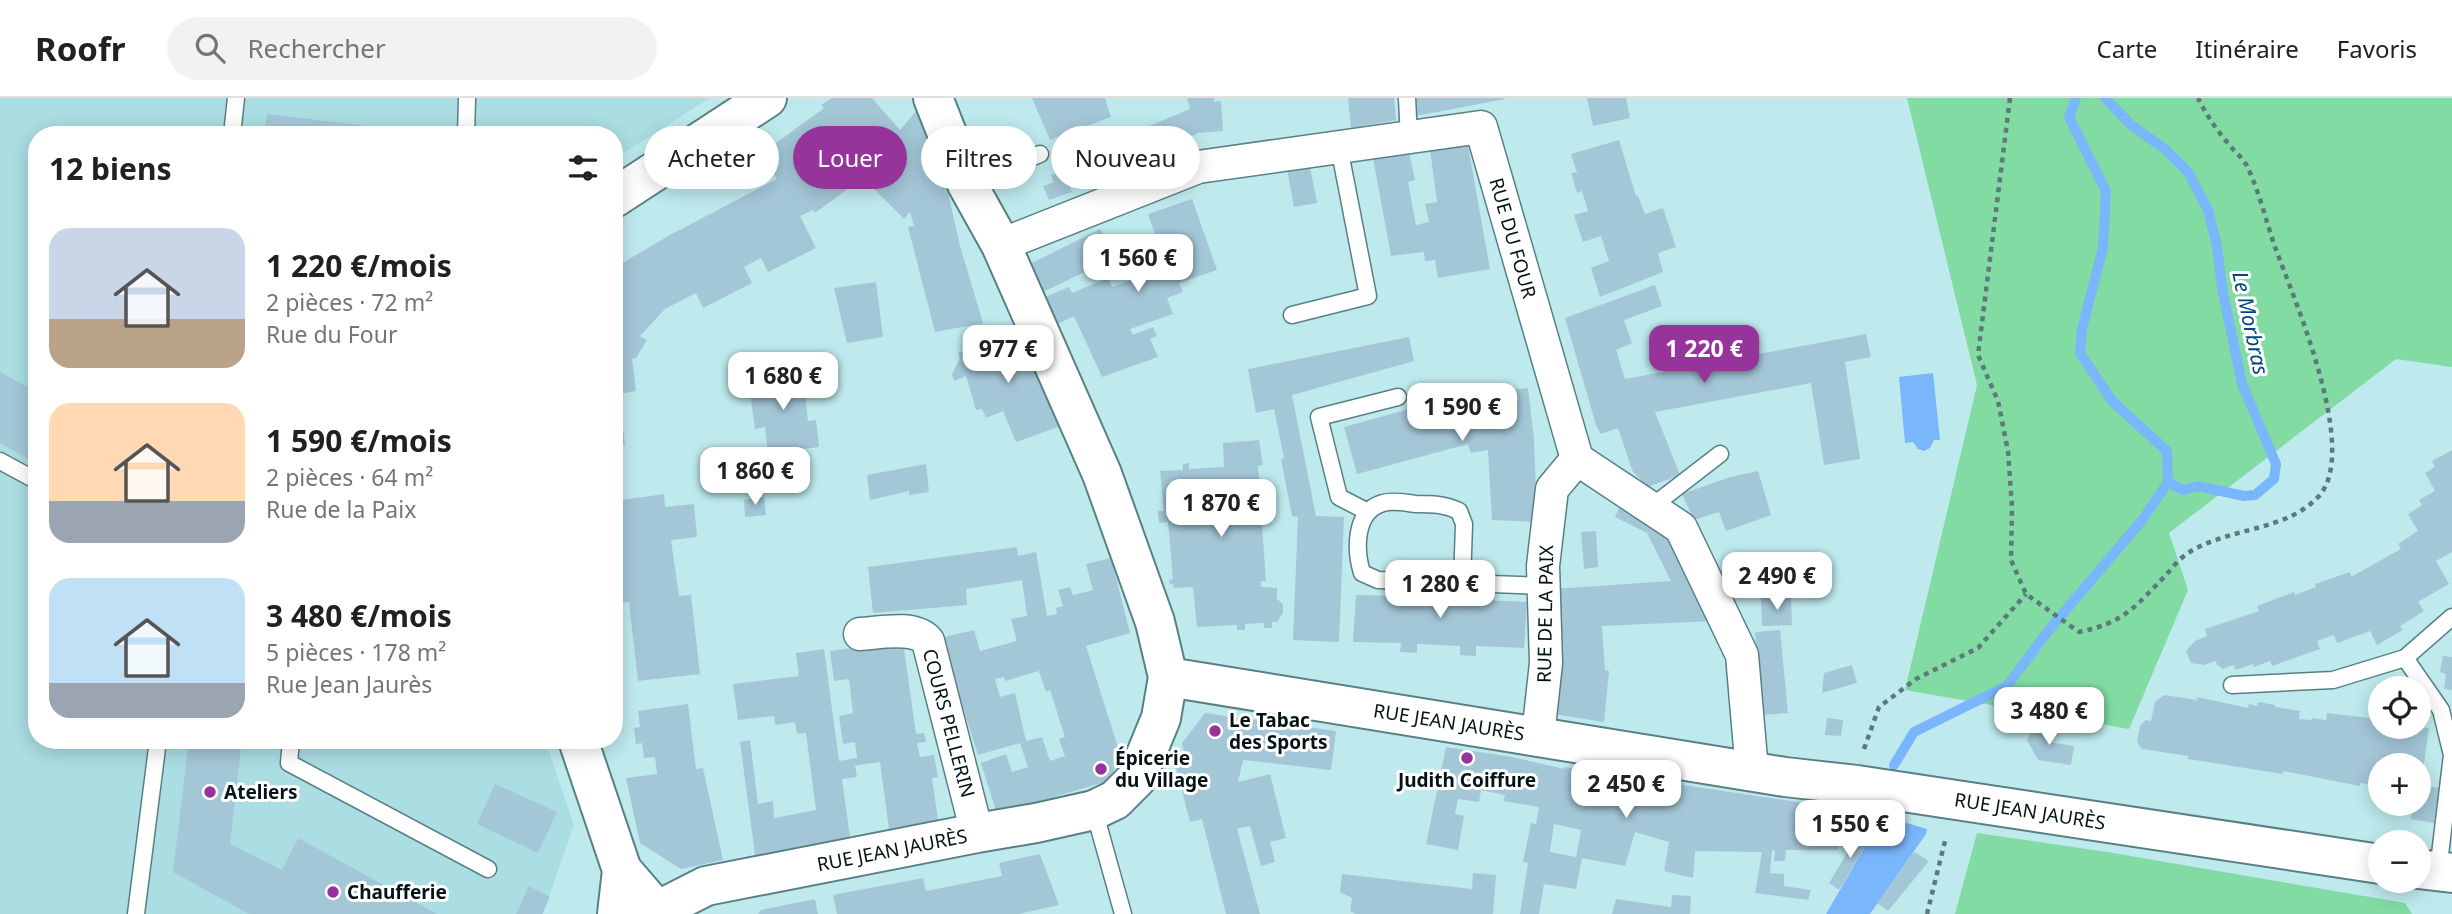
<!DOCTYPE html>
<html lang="fr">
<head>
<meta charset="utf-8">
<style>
  body { margin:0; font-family:"Noto Sans",sans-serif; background:#f2f2f2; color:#202124; height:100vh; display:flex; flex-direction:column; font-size:26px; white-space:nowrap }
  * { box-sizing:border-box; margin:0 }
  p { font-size:23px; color:#757577 }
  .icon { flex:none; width:38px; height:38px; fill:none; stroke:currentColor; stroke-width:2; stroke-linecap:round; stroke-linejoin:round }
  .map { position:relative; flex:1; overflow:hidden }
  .side { position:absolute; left:28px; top:28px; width:595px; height:623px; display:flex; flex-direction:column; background:#fff; border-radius:28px; box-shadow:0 4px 18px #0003 }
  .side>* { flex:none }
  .hud { position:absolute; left:644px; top:28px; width:665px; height:63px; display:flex; gap:14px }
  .tools { position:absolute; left:2368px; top:578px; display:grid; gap:14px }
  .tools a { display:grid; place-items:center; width:63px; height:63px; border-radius:50%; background:#fff; box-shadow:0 4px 18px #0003; font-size:35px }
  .price { position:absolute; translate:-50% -60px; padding:0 16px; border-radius:14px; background:#fff; color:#222; font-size:23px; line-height:46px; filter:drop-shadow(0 2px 4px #0008) }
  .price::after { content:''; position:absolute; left:50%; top:42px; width:21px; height:16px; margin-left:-10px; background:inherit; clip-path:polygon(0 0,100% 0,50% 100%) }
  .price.on { background:#96349b; color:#fff }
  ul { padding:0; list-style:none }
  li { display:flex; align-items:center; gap:21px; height:175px; padding:0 21px }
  li span { display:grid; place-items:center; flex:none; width:196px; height:140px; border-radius:21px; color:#555 }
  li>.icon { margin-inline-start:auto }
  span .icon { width:84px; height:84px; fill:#fffc; stroke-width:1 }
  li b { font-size:30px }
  h2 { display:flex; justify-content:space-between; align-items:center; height:84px; padding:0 21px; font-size:30px }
  .chip { padding:0 24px; border-radius:32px; background:#fff; box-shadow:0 4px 18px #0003; font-size:24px; line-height:63px }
  .chip.on { background:#96349b; color:#fff }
  header { display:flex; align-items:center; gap:42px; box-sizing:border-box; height:98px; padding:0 35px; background:#fff; border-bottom:2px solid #e0e0e0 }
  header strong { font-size:33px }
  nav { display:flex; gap:38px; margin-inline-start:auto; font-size:24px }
  .search { width:490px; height:63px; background:#f2f2f2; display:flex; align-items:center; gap:18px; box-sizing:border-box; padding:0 24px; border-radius:38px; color:#757577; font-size:26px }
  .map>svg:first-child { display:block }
  .built { fill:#aadee3 }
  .green { fill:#82dba2 }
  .water { fill:#79b6fc }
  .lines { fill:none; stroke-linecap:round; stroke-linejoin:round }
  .stream { stroke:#79b6fc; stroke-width:10 }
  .building { fill:#a4c7d8; fill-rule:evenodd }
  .service-casing { stroke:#588084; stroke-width:19 }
  .minor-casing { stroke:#588084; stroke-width:35 }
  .secondary-casing { stroke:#588084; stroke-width:42 }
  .path { stroke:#5c797b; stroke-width:4.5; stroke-dasharray:5 5; stroke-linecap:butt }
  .service { stroke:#fff; stroke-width:16 }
  .minor { stroke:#fff; stroke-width:32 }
  .secondary { stroke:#fff; stroke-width:38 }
  .poi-dot { fill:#96349b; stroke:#fff; stroke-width:2.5 }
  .labels { text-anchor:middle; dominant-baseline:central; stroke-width:6; stroke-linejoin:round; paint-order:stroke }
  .street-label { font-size:19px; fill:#041415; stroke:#fff }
  .poi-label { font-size:19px; font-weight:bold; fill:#041415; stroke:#fff; text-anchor:start }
  .water-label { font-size:21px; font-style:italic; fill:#004582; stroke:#fff }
</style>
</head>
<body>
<header>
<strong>Roofr</strong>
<div class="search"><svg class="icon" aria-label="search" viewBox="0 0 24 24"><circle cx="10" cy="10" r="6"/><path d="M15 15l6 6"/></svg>Rechercher</div>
<nav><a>Carte</a><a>Itinéraire</a><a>Favoris</a></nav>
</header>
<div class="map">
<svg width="2452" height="816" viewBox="0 0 2452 816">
  <rect width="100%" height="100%" fill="#beeaee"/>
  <!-- built -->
  <path class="built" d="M0 0H710L614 61V37H37V642H545L574 727 543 816H0Z"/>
  <!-- green -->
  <path class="green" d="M1907 0H2452V269L2396 261 2169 435 2188 492 2129 631 1905 592 1977 287Z
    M1977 735 2107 754 2405 805 2412 816H1955Z"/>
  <!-- water -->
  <path class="water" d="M1933 275 1940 342H1934L1930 350 1924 353 1918 351 1913 344 1905 345 1899 279Z
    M1883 718 1927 731 1926 736 1870 816H1826Z"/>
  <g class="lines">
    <!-- stream -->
    <path class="stream" d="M2105 0 2130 26 2166 52 2188 74 2208 112 2217 148 2222 190 2242 286 2276 366 2274 381 2255 397 2244 398 2198 388 2183 392 2168 384
      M1894 667 1914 634 2007 588 2048 533 2143 421 2168 384 2167 353 2113 304 2080 255 2082 231 2103 150 2106 93 2069 19 2076 0"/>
  </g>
  <!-- building -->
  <path class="building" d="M832 0H872L900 32 918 11 944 77 960 148 983 225 935 234 908 129 914 128 910 114 904 121 868 85 880 71 850 38 837 46 861 81 815 115 813 112 800 118 816 150 768 174 761 160 744 169 752 185 703 210 696 195 665 211 640 238 647 242 636 260 632 261 636 293 619 296 625 347 614 348V170L670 137 777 81 760 57 824 10 821 7Z
    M1032 0H1105L1111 19 1050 42Z
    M1187 0H1214V4L1221 3 1223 33 1198 35 1091 86 1087 75 1068 83 1072 94 1049 102 1043 88 1054 84 1051 77 1064 72 1060 65 1190 11Z
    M1348 0H1394L1396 22 1351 30Z
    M1414 0H1505V1L1416 18Z
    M1587 0H1626L1630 20 1593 28Z
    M267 16 367 28V37H264Z
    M1467 42 1490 171 1438 180 1435 162 1425 163 1424 154 1391 158 1373 60 1409 54 1415 82 1408 84 1416 127 1429 124 1425 106 1437 104 1430 51Z
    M1619 42 1636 98H1638L1645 116 1663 110 1676 149 1658 155 1663 174 1600 199 1591 170 1609 163 1601 138 1583 144 1574 117 1588 113 1582 93 1577 95 1571 75 1577 74 1571 56Z
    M1309 64 1317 105 1294 109 1286 66Z
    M1192 101 1217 172 1179 185 1183 194 1167 200 1173 216 1130 231 1133 237 1153 229 1157 238 1150 241 1158 259 1102 279 1074 218 1058 226 1045 199 1069 189 1072 195 1108 180 1112 189 1167 170 1148 116Z
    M1100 131 1110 153 1101 157 1105 164 1043 194 1030 166Z
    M876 184 883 239 847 245 834 190Z
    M1655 187 1662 208 1624 222 1632 245 1616 252 1625 281 1866 236 1871 259 1845 264 1860 361 1824 367 1811 285 1655 314 1680 377 1648 389 1633 374 1618 330 1601 336 1596 327 1565 220Z
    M1019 232 1061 328 1016 344 1003 313 986 320 982 311 976 312 966 278 954 283 952 276 960 261 958 255Z
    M1409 239 1414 263 1292 297 1316 418 1344 419 1339 544 1293 542 1298 419 1292 418 1281 361 1284 360 1274 311 1256 315 1248 271Z
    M802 273 808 323 816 322 819 349 768 355 765 329 755 331 748 279Z
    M0 274 37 294V366L0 345Z
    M1528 290 1534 341 1537 424 1492 422 1488 352 1471 355 1468 346 1357 376 1344 329 1456 298Z
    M1259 342 1263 367 1258 368 1260 394H1263L1264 404H1261L1262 421H1265L1266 427 1262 428 1266 483H1261V489L1277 490V501L1283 506V515L1277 524H1272V530H1264V525L1245 526V532H1237V527L1197 529 1193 489 1174 490 1173 486H1170L1169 482 1173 481 1168 424 1159 425 1158 413H1164L1160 373 1183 372V366L1189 365V371L1224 369 1223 345Z
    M2452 352V454L2436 463 2449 486 2418 504 2424 513 2400 528 2403 532 2377 547 2370 533 2337 545 2334 537 2317 543 2320 551 2272 568 2270 563 2254 569 2253 566 2236 572 2233 567 2223 571 2217 567 2216 563 2204 567 2191 565 2186 553 2195 543 2207 538 2205 531 2259 513 2257 508 2294 494 2295 497 2316 489 2315 486 2350 474 2351 479 2401 451 2398 446 2418 433 2408 416 2422 407 2419 402 2435 393 2425 375 2435 369 2432 363Z
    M926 366 929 394 909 397V393L870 402 867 377Z
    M1758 373 1771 417 1726 433 1719 414 1694 422 1682 396 1730 379Z
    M664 396 665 409 694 406 697 439 671 442 679 498 691 497 700 576 638 583 629 504 614 505V403Z
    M764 399 766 417 745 419 744 402Z
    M1621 406 1669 430 1714 523 1602 528 1605 572 1609 573 1604 624 1553 616V491L1671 483 1647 435 1615 419Z
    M1596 433 1598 469 1584 471 1581 434Z
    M1017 449 1018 458 1036 454 1047 518 1057 516 1056 510 1063 508 1058 492 1070 489 1073 497 1093 492 1086 466 1111 460 1130 535 1086 548 1121 659 1108 683 997 716 981 665 1006 656 1012 674 1028 669 1020 645 978 657 948 562 945 539 974 532 980 553 1017 543 1011 521 1027 518 1022 482 966 491 967 507 873 515 868 469ZM1039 573 1046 594 1050 592 1065 639 1059 641 1065 658 1050 663 1042 639 1026 643 1015 595 1000 599 995 581 1004 579 1005 583Z
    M1394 490 1487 494V502L1527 504 1524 550 1476 548V558L1460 557V548L1417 546V555L1400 554 1401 545 1353 544 1356 497 1394 498Z
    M1791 499 1792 527 1762 528 1761 500Z
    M1780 532 1788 615 1763 617 1755 534Z
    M903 543 916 636 924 635 926 644 917 645 920 659 934 657 938 679 932 680 938 722 889 731 880 664 858 667 855 668 857 679 842 681 850 739 755 757 740 644 750 642 758 706 773 703 774 720 816 712 806 635 797 636 795 624 775 627 774 618 738 622 733 586 799 578 796 555 824 551 839 663 857 660 855 644 843 646 839 618 853 615 849 581 834 583 830 553Z
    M2443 558 2452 559V592L2444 591 2446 576 2440 574Z
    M1852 567 1857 585 1822 595 1824 575Z
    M2164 597 2197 602V599L2248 610 2249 606 2257 608 2258 604 2275 607V609L2300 613 2299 621 2312 622V620L2326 622 2327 615 2378 621 2377 626 2380 628H2390V631L2402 633V628L2429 630 2421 687 2439 690 2434 725 2411 721 2414 705H2418V667H2380V688L2360 685V688L2283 673V676L2188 661V658L2142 651 2137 644 2140 628 2146 622 2151 623 2155 604Z
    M688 606 696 671 703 670 723 762 681 771 640 745 626 680 657 676 655 659 644 660 642 645 636 646 634 630 640 629 638 613Z
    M1205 615 1336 633 1331 672 1243 662 1238 684 1270 676 1286 740 1270 744 1275 764 1261 768 1250 728 1237 731 1260 816H1226L1202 721 1190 724 1176 669 1187 666 1182 645Z
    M1827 620 1843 622 1841 638 1825 637Z
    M2034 626 2052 634 2049 644 2074 648 2071 667 2038 662 2027 642Z
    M189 642H242L230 746 282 772 298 740 437 816H249L173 774Z
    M1446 649 1512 659 1564 671V669L1844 711 1838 752H1786L1785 763H1774L1775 753 1772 752 1770 775 1784 776V788L1811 792 1808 802 1755 795 1762 754 1695 753 1693 780 1664 773 1669 744 1635 734 1625 768 1582 760 1576 791 1544 786 1539 816H1520L1528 765 1523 764 1531 725 1536 726 1539 709 1503 703 1505 697 1481 692 1479 704 1458 701 1455 716 1464 718 1458 752 1426 746ZM1554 726 1581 732 1576 759 1550 754Z
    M495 686 557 714 538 755 477 726Z
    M1861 732 1872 738 1839 792 1829 785Z
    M1914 754 1929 763 1888 813 1877 805Z
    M1040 756 1059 807 1019 816H837L833 797 923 780 926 793 1002 778 999 765Z
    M1473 775 1496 777 1493 816H1356L1350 813 1352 800 1340 794 1342 776 1472 791Z
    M529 788 550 799 542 816H516Z
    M1672 797 1691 798 1690 816H1612L1616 801 1671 809Z
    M815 801 818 816H758L761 812Z"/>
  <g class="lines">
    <!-- service casing -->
    <g class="service-casing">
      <path id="service" d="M1407 0 1409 40
        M232 37 236 0
        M466 37 467 0
        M967 86 1040 56
        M1292 217 1368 198 1339 49
        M0 363 37 383
        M1650 410 1720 356
        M1368 414 1339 399 1319 319 1398 299
        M1462 485 1464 426 1459 413C1444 406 1432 406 1416 406 1407 405 1393 402 1383 405 1354 413 1355 452 1362 475L1378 482 1544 488
        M2405 560 2441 612 2452 657
        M2232 587 2333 582 2405 560 2452 519
        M291 642 289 665 488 771
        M1094 712 1123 816
        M2438 773 2452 657
        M136 816 158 642"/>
    </g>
    <!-- minor casing -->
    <g class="minor-casing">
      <path id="minor" d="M1001 147 1198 69 1481 29 1577 361 1681 430 1742 557 1752 673
        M860 536C879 535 914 527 928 543L977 735
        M1538 638 1546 565 1543 468 1552 391 1577 361"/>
    </g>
    <!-- secondary casing -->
    <g class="secondary-casing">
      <path id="secondary" d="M614 100 767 0
        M1168 579 1785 679 1857 687 2380 766
        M578 642 622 772 647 801 653 814
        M2418 771 2452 775
        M617 816 622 772
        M651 816 706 788 977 735 1036 725 1094 712 1115 702 1136 681 1161 620 1168 579 1155 524 1102 376 1001 147 967 86 933 0"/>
    </g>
    <!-- path -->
    <path class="path" d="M2010 0 1978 257 1998 303 2008 353 2012 409 2011 462 2026 496 2079 534C2124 525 2136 508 2166 477 2172 470 2180 460 2188 455 2228 429 2286 434 2319 398 2360 352 2294 201 2275 149 2266 123 2259 93 2247 68 2243 60 2233 52 2227 44 2215 30 2206 16 2198 0
      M1864 651 1879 609 1916 581 1978 550 2026 496
      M1927 816 1946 739"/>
    <!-- service -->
    <use href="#service" class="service"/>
    <!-- minor -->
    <use href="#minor" class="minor"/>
    <!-- secondary -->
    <use href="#secondary" class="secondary"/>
  </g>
  <!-- markers -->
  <g class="poi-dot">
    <circle cx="1215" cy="633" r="7"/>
    <circle cx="1467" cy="660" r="7"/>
    <circle cx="1101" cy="671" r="7"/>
    <circle cx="210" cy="694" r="7"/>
    <circle cx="333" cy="794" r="7"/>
  </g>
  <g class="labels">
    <!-- street labels -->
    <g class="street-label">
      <text transform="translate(1513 140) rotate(74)">RUE DU FOUR</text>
      <text transform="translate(1545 516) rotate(-89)">RUE DE LA PAIX</text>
      <text transform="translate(1449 624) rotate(9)">RUE JEAN JAURÈS</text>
      <text transform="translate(949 625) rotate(75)">COURS PELLERIN</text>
      <text transform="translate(2030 713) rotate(9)">RUE JEAN JAURÈS</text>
      <text transform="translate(892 752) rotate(-11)">RUE JEAN JAURÈS</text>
    </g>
    <!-- poi labels -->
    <g class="poi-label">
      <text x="1229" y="622">Le Tabac<tspan x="1229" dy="22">des Sports</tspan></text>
      <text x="1115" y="660">Épicerie<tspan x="1115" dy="22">du Village</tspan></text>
      <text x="1467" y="682" text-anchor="middle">Judith Coiffure</text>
      <text x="224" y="694">Ateliers</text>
      <text x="347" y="794">Chaufferie</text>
    </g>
    <!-- water labels -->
    <g class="water-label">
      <text transform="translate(2251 225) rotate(78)">Le Morbras</text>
    </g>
  </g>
</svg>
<div class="tools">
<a><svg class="icon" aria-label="locate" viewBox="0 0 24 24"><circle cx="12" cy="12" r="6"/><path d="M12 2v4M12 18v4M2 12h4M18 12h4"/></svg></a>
<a>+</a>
<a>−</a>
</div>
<b class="price" style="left:1138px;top:196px">1 560 €</b>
<b class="price" style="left:1008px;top:287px">977 €</b>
<b class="price on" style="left:1704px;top:287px">1 220 €</b>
<b class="price" style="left:783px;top:314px">1 680 €</b>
<b class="price" style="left:1462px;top:345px">1 590 €</b>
<b class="price" style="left:755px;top:409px">1 860 €</b>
<b class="price" style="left:1221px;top:441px">1 870 €</b>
<b class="price" style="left:1777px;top:514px">2 490 €</b>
<b class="price" style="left:1440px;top:522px">1 280 €</b>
<b class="price" style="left:2049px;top:649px">3 480 €</b>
<b class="price" style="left:1626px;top:722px">2 450 €</b>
<b class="price" style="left:1850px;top:762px">1 550 €</b>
<div class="hud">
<a class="chip">Acheter</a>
<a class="chip on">Louer</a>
<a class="chip">Filtres</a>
<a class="chip">Nouveau</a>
</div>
<section class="side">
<h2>12 biens<svg class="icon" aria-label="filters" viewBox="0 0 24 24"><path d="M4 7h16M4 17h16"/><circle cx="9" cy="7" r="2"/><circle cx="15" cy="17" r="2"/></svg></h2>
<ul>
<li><span style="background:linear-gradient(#c9d6e8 65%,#b9a48a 0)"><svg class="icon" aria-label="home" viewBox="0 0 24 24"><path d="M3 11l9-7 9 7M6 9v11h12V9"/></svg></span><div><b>1 220 €/mois</b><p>2 pièces · 72 m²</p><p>Rue du Four</p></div></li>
<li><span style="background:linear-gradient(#ffd9b3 70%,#9aa5b1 0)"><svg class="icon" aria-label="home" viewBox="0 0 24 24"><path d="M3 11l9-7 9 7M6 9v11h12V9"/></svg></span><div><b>1 590 €/mois</b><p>2 pièces · 64 m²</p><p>Rue de la Paix</p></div></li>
<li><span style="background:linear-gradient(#bfe0f5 75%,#9aa5b1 0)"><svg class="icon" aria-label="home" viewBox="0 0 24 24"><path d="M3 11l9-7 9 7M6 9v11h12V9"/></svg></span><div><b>3 480 €/mois</b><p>5 pièces · 178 m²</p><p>Rue Jean Jaurès</p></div></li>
</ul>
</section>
</div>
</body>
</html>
